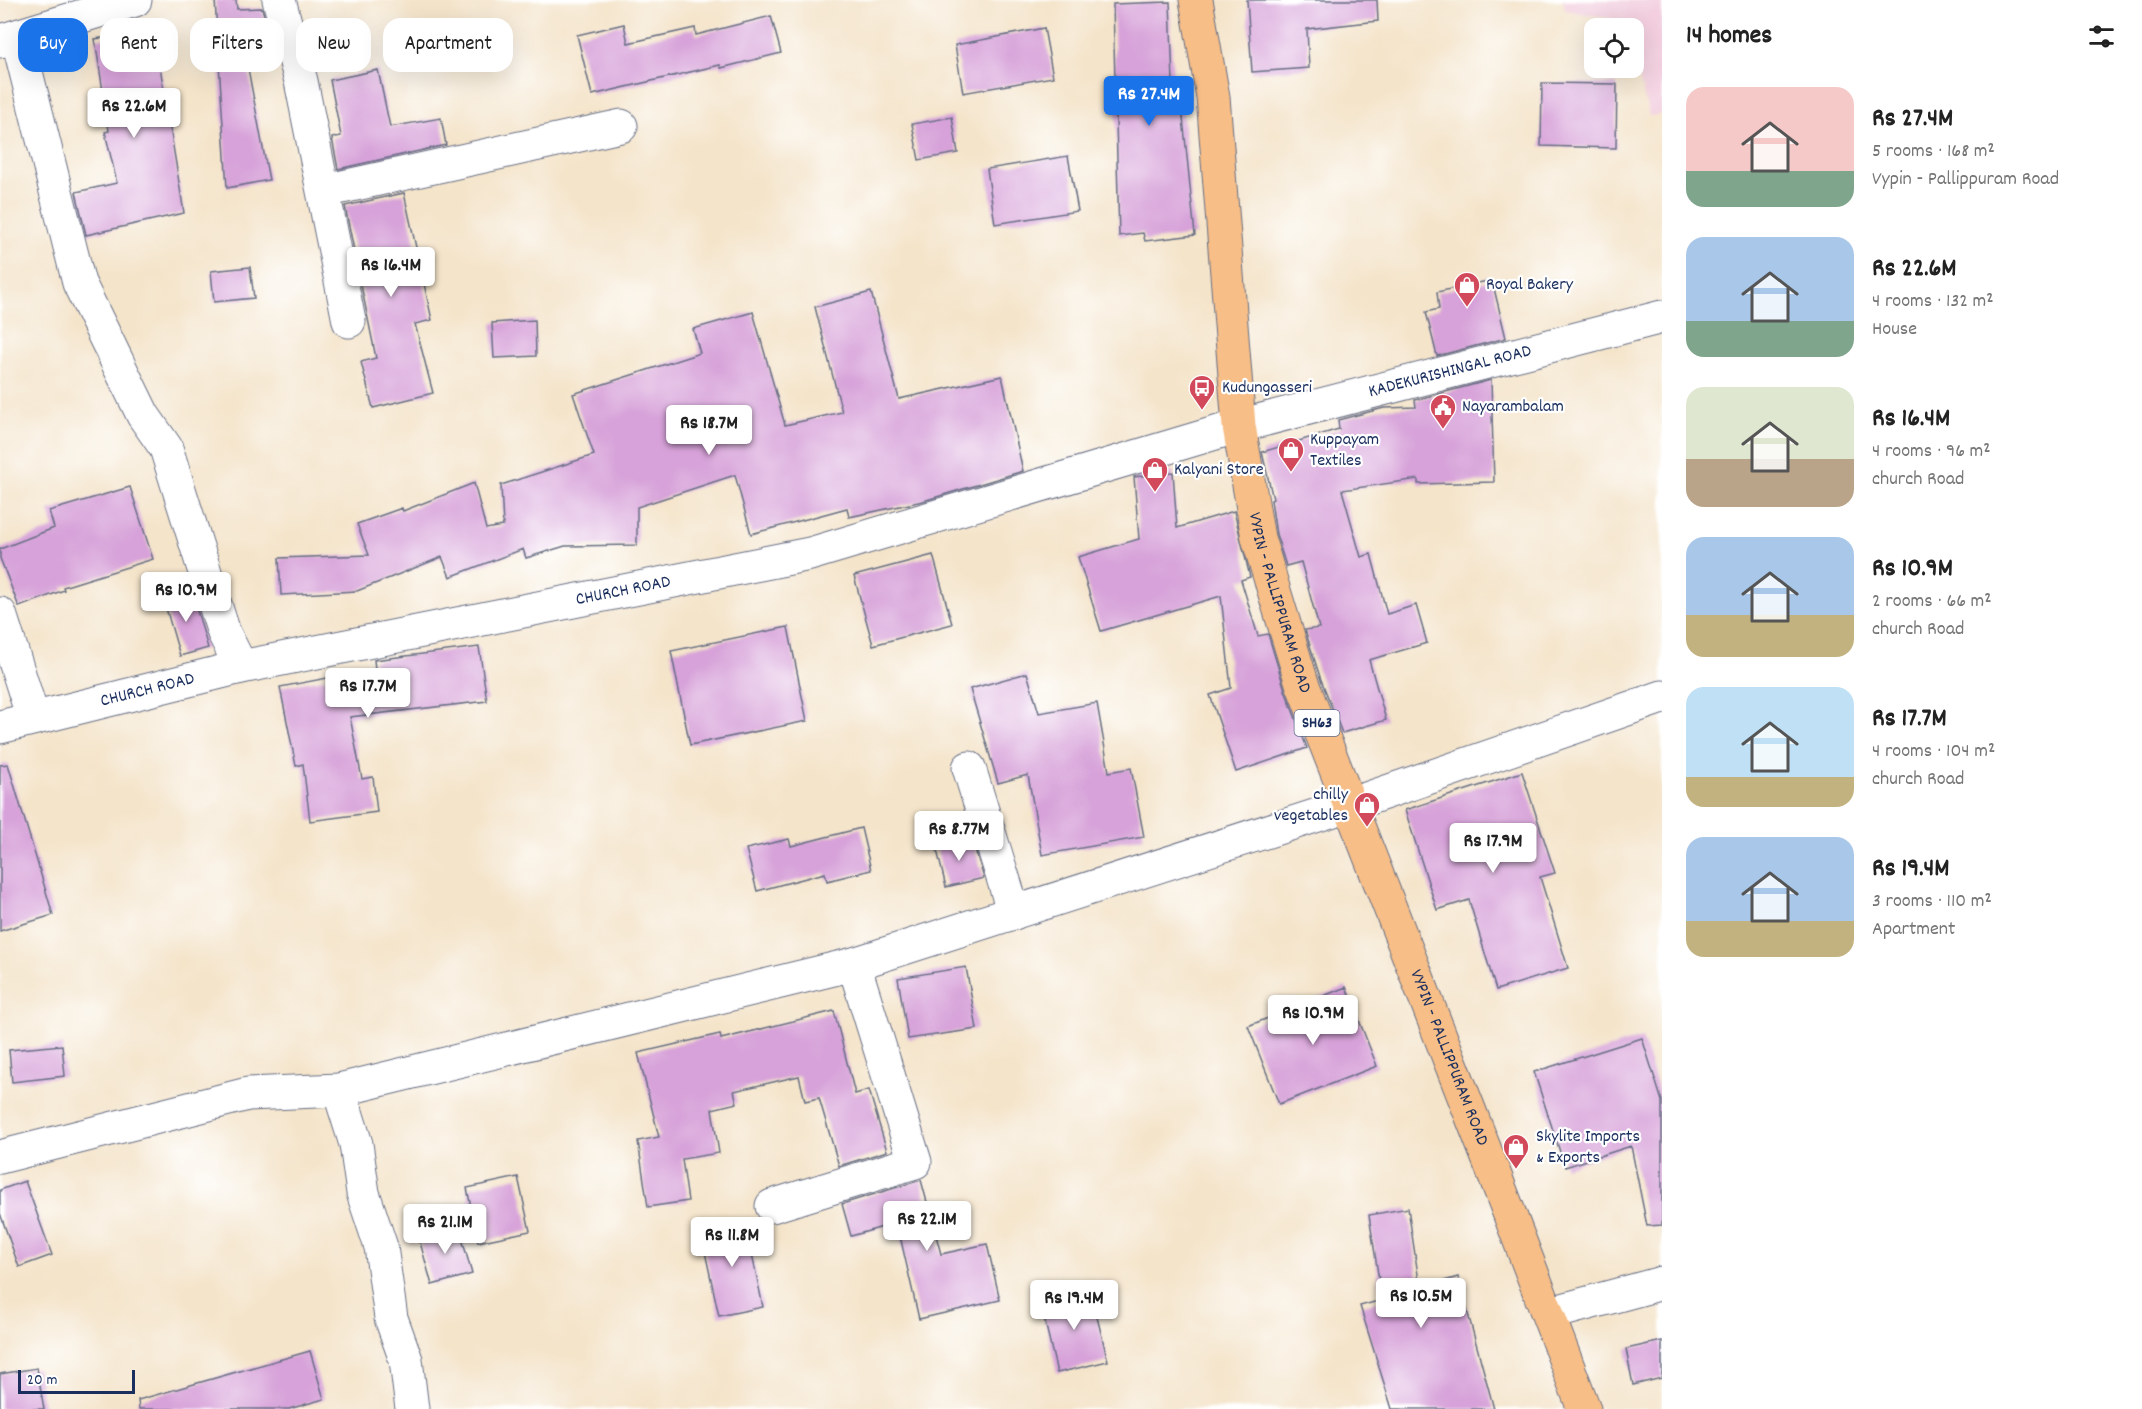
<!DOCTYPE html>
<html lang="en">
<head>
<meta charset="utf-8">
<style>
  body { margin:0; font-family:Dekko,sans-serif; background:#f6f6f6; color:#222; height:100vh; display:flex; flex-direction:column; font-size:22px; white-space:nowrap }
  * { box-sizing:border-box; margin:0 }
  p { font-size:20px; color:#767676 }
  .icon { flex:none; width:33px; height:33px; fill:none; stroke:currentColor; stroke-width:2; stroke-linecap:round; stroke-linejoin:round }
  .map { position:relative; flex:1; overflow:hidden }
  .panel { display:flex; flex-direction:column; background:#fff; width:480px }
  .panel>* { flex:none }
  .top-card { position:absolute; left:18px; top:18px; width:570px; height:54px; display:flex; gap:12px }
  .buttons { position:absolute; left:1584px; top:18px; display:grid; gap:12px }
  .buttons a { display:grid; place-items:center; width:60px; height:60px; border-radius:12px; background:#fff; box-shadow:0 6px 24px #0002; font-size:30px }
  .scale { position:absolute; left:18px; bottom:15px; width:117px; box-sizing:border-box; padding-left:6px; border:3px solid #1b2f5e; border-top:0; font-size:16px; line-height:21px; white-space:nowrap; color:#1b2f5e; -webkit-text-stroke:4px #fff; paint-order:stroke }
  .price { position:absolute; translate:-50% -51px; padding:0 14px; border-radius:6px; background:#fff; color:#222; font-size:20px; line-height:39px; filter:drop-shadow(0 2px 3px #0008) }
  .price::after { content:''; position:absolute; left:50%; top:36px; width:18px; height:14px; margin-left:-9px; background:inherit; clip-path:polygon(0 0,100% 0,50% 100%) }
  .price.current { background:#1a73e8; color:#fff }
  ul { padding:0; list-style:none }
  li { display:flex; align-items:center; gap:18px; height:150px; padding:0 24px }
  li span { display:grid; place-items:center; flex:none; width:168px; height:120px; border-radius:18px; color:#555 }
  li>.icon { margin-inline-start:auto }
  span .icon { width:72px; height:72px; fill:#fffc; stroke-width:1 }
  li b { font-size:26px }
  h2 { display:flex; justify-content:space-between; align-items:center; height:72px; padding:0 24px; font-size:26px }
  .pill { padding:0 21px; border-radius:18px; background:#fff; box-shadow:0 6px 24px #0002; font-size:21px; line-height:54px }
  .pill.current { background:#1a73e8; color:#fff }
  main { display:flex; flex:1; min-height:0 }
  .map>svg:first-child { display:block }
  .built { fill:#f3cfdf }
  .building { fill:#d7a2d9 }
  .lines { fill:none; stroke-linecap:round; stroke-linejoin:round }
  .minor-casing { stroke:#676e84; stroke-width:35 }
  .major-casing { stroke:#676e84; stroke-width:35 }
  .minor { stroke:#fff; stroke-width:33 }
  .major { stroke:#f7be87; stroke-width:33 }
  .labels { text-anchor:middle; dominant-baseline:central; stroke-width:4.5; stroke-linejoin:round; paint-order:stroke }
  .shield { fill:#fff; stroke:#5f6d8e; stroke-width:1.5 }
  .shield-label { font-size:16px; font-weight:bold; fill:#1b2f5e }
  .poi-label { font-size:18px; fill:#1b2f5e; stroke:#fff; text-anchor:start }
  .street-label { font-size:18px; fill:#1b2f5e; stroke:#fff }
</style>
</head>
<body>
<main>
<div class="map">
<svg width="1662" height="1409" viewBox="0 0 1662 1409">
  <rect width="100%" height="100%" fill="#fff"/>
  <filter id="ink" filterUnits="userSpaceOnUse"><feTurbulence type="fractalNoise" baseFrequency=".0167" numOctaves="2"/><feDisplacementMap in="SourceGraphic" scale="12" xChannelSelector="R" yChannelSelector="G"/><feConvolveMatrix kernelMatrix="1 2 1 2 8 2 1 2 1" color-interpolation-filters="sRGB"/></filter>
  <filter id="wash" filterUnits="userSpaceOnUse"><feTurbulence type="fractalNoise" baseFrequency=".008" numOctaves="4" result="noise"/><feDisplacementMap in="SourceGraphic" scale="24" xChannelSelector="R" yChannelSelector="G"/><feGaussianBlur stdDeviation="1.35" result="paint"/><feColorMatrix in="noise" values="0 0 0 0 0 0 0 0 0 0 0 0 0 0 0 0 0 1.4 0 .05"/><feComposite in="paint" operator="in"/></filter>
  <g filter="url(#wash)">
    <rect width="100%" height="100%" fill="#f4e4ca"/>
    <!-- built -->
    <path class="built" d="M1563 0H1662V114L1649 116 1634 58V28H1626L1624 21 1565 10Z"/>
    <g id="blocks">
      <!-- building -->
      <path class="building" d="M215 0H236L237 9 262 8 264 15 266 57 246 58 269 180 227 188Z
        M1247 0H1377L1378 21 1307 29 1309 68 1252 72Z
        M1170 2 1174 109 1182 108 1195 235 1145 241 1143 233 1119 236 1113 4Z
        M771 16 781 53 721 68 720 65 592 95 577 35 624 24 628 43 695 28 696 35Z
        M1044 28 1053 77 963 93 955 45Z
        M154 30 184 213 86 235 76 192 117 183 105 132 109 131 95 39Z
        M378 70 390 127 441 118 446 145 338 169 332 138 341 136 330 80Z
        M1542 83 1617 84 1616 148 1541 146Z
        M952 117 958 153 919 160 912 124Z
        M1068 156 1078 211 995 224 987 169Z
        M404 193 432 320 415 324 433 393 373 408 361 362 376 358 345 206Z
        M250 267 254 298 214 302 211 271Z
        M1492 280 1506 338 1437 356 1426 312 1439 309 1437 292Z
        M871 292 899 399 1002 376 1023 471 923 501 849 517 847 508 751 534 735 475 637 507V545L565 546 526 558 523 549 450 577 442 557 357 591 281 595 279 558 369 555 357 524 402 508 403 511 474 483 486 529 503 526 501 485 594 455 573 394 700 353 693 329 753 312 785 425 842 412 815 307Z
        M535 320 536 356 494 358 492 323Z
        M1491 380 1494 482 1418 484V479L1342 490 1361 557 1371 554 1387 614 1416 605 1427 643 1369 660 1386 720 1342 733 1320 677 1305 630 1319 628 1301 562 1286 566 1276 534 1271 500 1273 499 1262 452 1339 429 1338 420 1384 408 1416 407 1415 400Z
        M1173 472 1177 528 1234 511 1250 577 1241 580 1258 636 1268 634 1285 690 1307 748 1236 772 1210 695 1231 688 1221 596 1101 631 1078 557 1139 539 1134 477Z
        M130 487 153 559 63 587 64 590 19 607 0 558V549L54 528 49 511Z
        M933 555 952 624 873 645 854 576Z
        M191 590 208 648 180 656 163 598Z
        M788 627 807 721 690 745 671 651Z
        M479 647 487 701 350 717 362 779 373 777 377 812 310 821 303 764 296 766 280 687 375 669 374 660Z
        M1027 673 1039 713 1097 703 1109 772 1131 768 1144 837 1042 855 1028 775 998 783 970 689Z
        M8 764 53 915 0 931V765Z
        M1522 772 1555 873 1540 877 1568 968 1496 990 1469 900 1437 910 1405 810Z
        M861 828 871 870 827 881 825 873 757 891 746 849 789 839 791 846Z
        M971 837 984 878 946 887 936 846Z
        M966 967 977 1029 908 1039 898 978Z
        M1346 987 1377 1066 1279 1104 1248 1026Z
        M834 1011 855 1094 869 1090 887 1151 839 1166 819 1098 805 1101 799 1076 734 1091 737 1103 712 1109 719 1153 682 1159 688 1201 648 1207 638 1141 659 1137 638 1053 720 1034 721 1039Z
        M1642 1038 1662 1101V1225L1647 1226 1631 1146 1565 1167 1534 1072Z
        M62 1045 65 1076 12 1082 9 1050Z
        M518 1177 530 1231 478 1242 467 1188Z
        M921 1180 941 1254 987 1244 1000 1300 919 1319 897 1223 851 1236 842 1204Z
        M25 1181 52 1255 19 1267 0 1213V1190Z
        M1408 1208 1420 1288 1458 1277 1494 1409H1392L1360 1306 1382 1300 1369 1215Z
        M745 1220 763 1307 719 1316 700 1229Z
        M458 1224 472 1274 432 1285 418 1235Z
        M1090 1289 1108 1361 1057 1373 1040 1300Z
        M1662 1341V1378L1633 1385 1626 1349Z
        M310 1351 324 1399 289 1409H139L138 1400Z
        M37 1368 44 1409H0V1374Z"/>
    </g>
  </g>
  <g filter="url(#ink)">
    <use href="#blocks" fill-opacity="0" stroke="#676e84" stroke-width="1.5"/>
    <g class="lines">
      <!-- minor casing -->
      <g class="minor-casing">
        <g id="minor">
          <path d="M279 0 301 81 349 321"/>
          <path d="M17 36 79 283 143 415 166 448 224 633 241 667"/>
          <path d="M0 41 135 0"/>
          <path d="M324 191 621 126"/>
          <path d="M0 614 33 718"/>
          <path id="s1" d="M0 727 241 667 810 554 1239 426 1662 317"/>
          <path d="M969 768 1014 913"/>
          <path d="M339 1090 356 1144 363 1193 381 1247 391 1318 406 1360 412 1409"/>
          <path d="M0 1157 248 1094 339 1090 854 964 1349 805 1662 697"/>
          <path d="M772 1206 915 1162 854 964"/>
          <path d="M1548 1314 1662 1283"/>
        </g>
      </g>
      <!-- major casing -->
      <g class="major-casing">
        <g id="major">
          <path id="s2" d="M1196 0 1213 97 1239 426 1258 538 1302 683 1497 1181 1584 1409"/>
        </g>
      </g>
      <!-- minor -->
      <use href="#minor" class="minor"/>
      <!-- major -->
      <use href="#major" class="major"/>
    </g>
  </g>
  <!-- icons -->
  <defs>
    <g id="shop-pin" transform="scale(1.35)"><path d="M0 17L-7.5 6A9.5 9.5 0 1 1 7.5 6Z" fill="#d1495b" stroke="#fff"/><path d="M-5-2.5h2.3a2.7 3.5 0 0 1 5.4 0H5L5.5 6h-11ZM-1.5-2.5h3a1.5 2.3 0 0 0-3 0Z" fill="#fff"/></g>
    <g id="bus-pin" transform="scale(1.35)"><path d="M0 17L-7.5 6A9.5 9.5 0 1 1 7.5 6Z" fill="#d1495b" stroke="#fff"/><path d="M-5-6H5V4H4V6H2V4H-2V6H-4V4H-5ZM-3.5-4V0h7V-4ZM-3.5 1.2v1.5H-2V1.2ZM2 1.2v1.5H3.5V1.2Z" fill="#fff"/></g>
    <g id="civic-pin" transform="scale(1.35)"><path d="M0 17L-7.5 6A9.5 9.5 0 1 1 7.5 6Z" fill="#d1495b" stroke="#fff"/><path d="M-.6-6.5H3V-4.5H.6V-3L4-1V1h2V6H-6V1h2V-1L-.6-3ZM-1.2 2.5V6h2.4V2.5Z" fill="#fff"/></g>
  </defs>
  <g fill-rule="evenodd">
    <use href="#shop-pin" x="1467" y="285"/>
    <use href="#bus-pin" x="1202" y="388"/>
    <use href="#civic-pin" x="1443" y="407"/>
    <use href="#shop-pin" x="1291" y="450"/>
    <use href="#shop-pin" x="1155" y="470"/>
    <use href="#shop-pin" x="1367" y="805"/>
    <use href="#shop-pin" x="1516" y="1147"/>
  </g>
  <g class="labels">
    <!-- shield labels -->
    <rect class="shield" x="1294.5" y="710" width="45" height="26" rx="4.5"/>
    <g class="shield-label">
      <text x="1317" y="723">SH63</text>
    </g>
    <!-- poi labels -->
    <g class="poi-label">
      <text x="1486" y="285">Royal Bakery</text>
      <text x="1222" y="388">Kudungasseri</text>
      <text x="1462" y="407">Nayarambalam</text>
      <text x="1310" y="440">Kuppayam<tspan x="1310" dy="21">Textiles</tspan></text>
      <text x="1174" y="470">Kalyani Store</text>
      <text x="1348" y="795" text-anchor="end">chilly<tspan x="1348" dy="21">vegetables</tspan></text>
      <text x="1536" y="1137">Skylite Imports<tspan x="1536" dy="21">&amp; Exports</tspan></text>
    </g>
    <!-- street labels -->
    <g class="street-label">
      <text stroke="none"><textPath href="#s1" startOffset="1494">KADEKURISHINGAL ROAD</textPath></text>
      <text stroke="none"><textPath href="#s1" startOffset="638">CHURCH ROAD</textPath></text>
      <text stroke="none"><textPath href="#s2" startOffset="610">VYPIN - PALLIPPURAM ROAD</textPath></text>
      <text stroke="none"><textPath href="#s1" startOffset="152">CHURCH ROAD</textPath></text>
      <text stroke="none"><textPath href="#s2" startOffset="1096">VYPIN - PALLIPPURAM ROAD</textPath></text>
    </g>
  </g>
</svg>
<div class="buttons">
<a><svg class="icon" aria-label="locate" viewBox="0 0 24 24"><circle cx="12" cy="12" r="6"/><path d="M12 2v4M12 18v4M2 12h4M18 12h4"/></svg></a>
</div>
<div class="scale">20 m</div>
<b class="price current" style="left:1149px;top:127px">Rs 27.4M</b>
<b class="price" style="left:134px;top:139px">Rs 22.6M</b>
<b class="price" style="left:391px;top:298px">Rs 16.4M</b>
<b class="price" style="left:709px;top:456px">Rs 18.7M</b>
<b class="price" style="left:186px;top:623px">Rs 10.9M</b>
<b class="price" style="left:368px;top:719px">Rs 17.7M</b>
<b class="price" style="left:959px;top:862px">Rs 8.77M</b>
<b class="price" style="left:1493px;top:874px">Rs 17.9M</b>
<b class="price" style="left:1313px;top:1046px">Rs 10.9M</b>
<b class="price" style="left:927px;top:1252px">Rs 22.1M</b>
<b class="price" style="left:445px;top:1255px">Rs 21.1M</b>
<b class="price" style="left:732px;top:1268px">Rs 11.8M</b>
<b class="price" style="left:1421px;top:1329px">Rs 10.5M</b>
<b class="price" style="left:1074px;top:1331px">Rs 19.4M</b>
<div class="top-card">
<a class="pill current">Buy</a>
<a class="pill">Rent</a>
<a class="pill">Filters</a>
<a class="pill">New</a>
<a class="pill">Apartment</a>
</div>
</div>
<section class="panel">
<h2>14 homes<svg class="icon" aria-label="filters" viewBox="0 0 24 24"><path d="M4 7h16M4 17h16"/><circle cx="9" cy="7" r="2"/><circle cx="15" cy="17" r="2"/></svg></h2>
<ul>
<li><span style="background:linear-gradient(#f6c9c9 70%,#7fa58c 0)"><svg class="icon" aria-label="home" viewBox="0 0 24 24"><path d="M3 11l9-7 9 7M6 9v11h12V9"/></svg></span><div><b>Rs 27.4M</b><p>5 rooms · 168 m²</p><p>Vypin - Pallippuram Road</p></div></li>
<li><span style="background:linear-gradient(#a9c7e8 70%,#7fa58c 0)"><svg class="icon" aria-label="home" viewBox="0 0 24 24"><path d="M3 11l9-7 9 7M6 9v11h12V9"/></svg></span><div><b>Rs 22.6M</b><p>4 rooms · 132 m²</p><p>House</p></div></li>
<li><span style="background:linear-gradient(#dfe7d0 60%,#b9a48a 0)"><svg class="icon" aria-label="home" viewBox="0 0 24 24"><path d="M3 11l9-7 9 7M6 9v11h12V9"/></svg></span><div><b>Rs 16.4M</b><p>4 rooms · 96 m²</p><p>church Road</p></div></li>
<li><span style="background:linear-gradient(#a9c7e8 65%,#c2b280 0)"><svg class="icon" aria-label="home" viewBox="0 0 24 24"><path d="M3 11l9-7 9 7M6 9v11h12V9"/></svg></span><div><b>Rs 10.9M</b><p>2 rooms · 66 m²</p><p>church Road</p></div></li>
<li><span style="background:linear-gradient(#bfe0f5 75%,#c2b280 0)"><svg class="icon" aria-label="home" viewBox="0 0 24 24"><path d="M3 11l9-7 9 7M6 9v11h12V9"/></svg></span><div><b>Rs 17.7M</b><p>4 rooms · 104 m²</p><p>church Road</p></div></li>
<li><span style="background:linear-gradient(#a9c7e8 70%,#c2b280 0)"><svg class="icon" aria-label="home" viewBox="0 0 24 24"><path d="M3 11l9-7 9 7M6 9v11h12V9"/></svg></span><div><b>Rs 19.4M</b><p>3 rooms · 110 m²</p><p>Apartment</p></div></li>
</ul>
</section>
</main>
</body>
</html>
